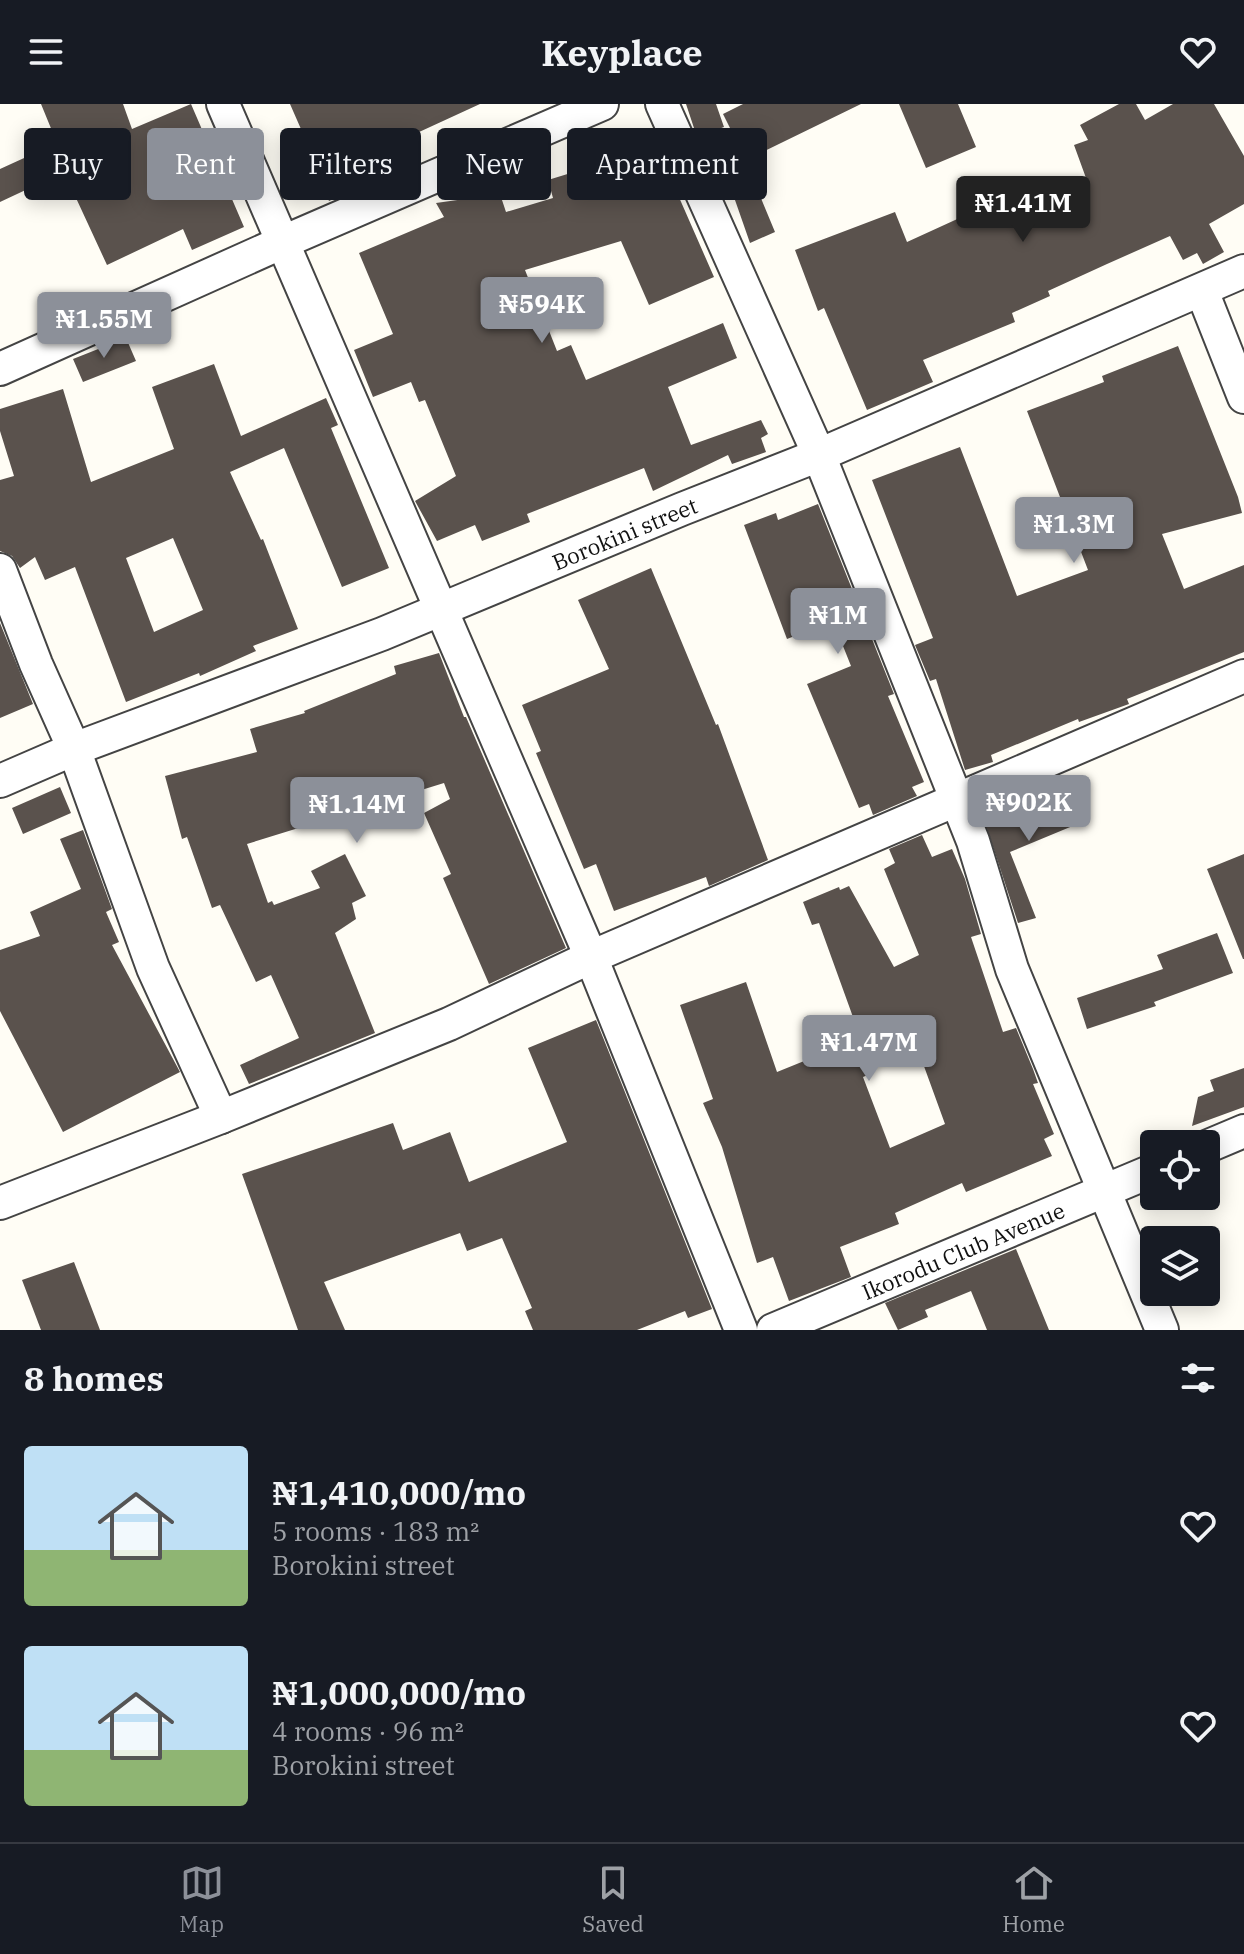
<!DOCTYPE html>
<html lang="en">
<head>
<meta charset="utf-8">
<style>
  body { margin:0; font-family:"IBM Plex Serif",serif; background:#20242c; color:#f1f3f6; height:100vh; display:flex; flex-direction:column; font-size:30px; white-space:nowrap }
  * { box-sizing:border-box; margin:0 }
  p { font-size:26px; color:#9ea1a6 }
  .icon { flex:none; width:44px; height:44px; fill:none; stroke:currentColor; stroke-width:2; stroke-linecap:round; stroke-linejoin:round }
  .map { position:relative; height:1226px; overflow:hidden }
  .drawer { display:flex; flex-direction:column; background:#171b24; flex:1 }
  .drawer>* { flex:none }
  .guide { position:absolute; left:24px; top:24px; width:800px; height:72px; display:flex; gap:16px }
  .buttons { position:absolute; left:1140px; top:1026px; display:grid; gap:16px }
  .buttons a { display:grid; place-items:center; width:80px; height:80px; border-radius:8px; background:#171b24; box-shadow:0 4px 20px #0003; font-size:40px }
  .price { position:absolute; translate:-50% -68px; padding:0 18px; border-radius:8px; background:#8c9099; color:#fff; font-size:26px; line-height:52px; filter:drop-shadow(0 2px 4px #0008) }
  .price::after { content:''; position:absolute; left:50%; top:48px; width:24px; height:18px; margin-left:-12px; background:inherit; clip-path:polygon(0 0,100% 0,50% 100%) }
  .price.selected { background:#222; color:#fff }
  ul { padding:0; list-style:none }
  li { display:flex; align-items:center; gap:24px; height:200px; padding:0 24px }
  li span { display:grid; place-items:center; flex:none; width:224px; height:160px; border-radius:8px; color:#555 }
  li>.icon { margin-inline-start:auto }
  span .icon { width:96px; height:96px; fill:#fffc; stroke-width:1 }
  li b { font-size:34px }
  h2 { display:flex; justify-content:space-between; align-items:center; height:96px; padding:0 24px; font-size:34px }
  .tag { padding:0 28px; border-radius:8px; background:#171b24; box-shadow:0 4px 20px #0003; font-size:28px; line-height:72px }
  .tag.selected { background:#8c9099; color:#fff }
  header { display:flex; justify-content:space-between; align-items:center; height:104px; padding:0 24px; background:#171b24; font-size:36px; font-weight:700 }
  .tab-bar { display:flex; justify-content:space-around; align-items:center; height:112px; border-top:2px solid #363941; background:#171b24; font-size:22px; color:#9ea1a6 }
  .tab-bar a { display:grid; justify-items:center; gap:4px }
  .tab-bar .selected { color:#8c9099 }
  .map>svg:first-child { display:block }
  .building { fill:#5a524d; fill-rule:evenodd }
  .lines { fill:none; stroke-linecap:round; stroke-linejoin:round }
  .street-casing { stroke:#444; stroke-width:36 }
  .street { stroke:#fff; stroke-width:32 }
  .labels { text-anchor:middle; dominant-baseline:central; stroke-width:8; stroke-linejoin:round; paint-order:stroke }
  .street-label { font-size:22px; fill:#111; stroke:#fff }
</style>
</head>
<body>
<header><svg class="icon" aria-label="menu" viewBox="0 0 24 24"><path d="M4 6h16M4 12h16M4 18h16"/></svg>Keyplace<svg class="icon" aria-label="heart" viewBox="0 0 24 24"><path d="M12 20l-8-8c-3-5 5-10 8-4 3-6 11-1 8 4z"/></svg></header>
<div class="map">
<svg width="1244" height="1226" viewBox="0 0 1244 1226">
  <rect width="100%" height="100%" fill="#fffdf5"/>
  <!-- building -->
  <path class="building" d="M41 0H123L132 25 191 0 244 123 192 146 183 125 107 161 64 68 0 98V65L57 39Z
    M290 0H480L380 46 388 71 353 82 355 86 329 97 319 75 322 73Z
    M686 0H716L724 23 697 33Z
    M743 0H861L746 56 723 10Z
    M899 0H958L976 43 926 64Z
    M1119 0H1136L1145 16 1173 0H1214L1244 52V100L1209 120 1224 148 1203 160 1197 149 1183 156 1170 132 1107 160 1048 187 1050 192 1012 209 1015 218 923 256 933 278 867 306 824 204 818 207 795 146 895 108 907 138 1034 80 1040 96 1086 74 1074 41 1088 36 1080 21Z
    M597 34 605 55 653 34 714 173 649 201 621 137 525 166 557 247 571 241 586 276 723 219 737 254 668 283 691 341 761 316 768 330 761 334 766 348 732 360 728 351 653 387 644 364 527 410 530 418 482 437 475 421 437 437 415 397 456 372 425 296 419 298 411 278 373 293 354 246 393 230 359 149 444 113 436 99 500 90 506 108 553 94 548 76 587 64 572 43Z
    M750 68 775 128 750 139 728 76Z
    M126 234 136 257 83 278 73 255Z
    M1178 242 1238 393 1242 409 1162 430 1184 485 1244 461V548L1127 595 1129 600 1079 618 1078 615 991 651 993 658 965 666 936 575 930 577 915 541 933 534 872 376 960 343 1017 492 1088 466 1027 307 1104 278 1102 272Z
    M214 260 241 332 326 294 338 321 331 324 389 464 342 483 284 344 230 368 261 436 263 435 298 525 253 542 256 547 200 572 199 569 126 598 75 463 45 476 35 453 20 464 12 452 0 447V376L14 372 0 327V305L63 285 91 378 174 345 152 283ZM173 434 203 506 154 528 126 454Z
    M818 400 894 590 888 592 924 678 912 683 917 692 873 711 869 700 859 704 807 580 851 562 833 517 787 535 744 421 776 409 778 416Z
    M651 464 716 621 718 620 768 756 709 782 706 773 614 807 596 760 584 765 536 649 541 647 522 601 609 565 578 496Z
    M0 519 33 600 0 614Z
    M439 549 464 613H466L566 844 489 880 443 774 451 770 424 709 450 695 444 679 247 740 268 799 272 797 274 801 320 784 311 767 345 750 366 792 352 799 356 815 335 829 375 929 249 980 240 961 299 934 271 871 256 878 220 801 212 804 187 733 182 735 165 672 257 648 250 625 305 609 304 607 396 570 394 562Z
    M60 683 71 709 23 730 12 704Z
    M1076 690 1087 716 1010 748 1036 814 1018 819 981 706 988 703 998 723Z
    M83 726 112 805 106 808 119 838 112 841 180 968 63 1028 0 907V846L40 832 30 808 81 785 60 735Z
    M922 731 932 753 952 745 965 775 981 830 971 833 1003 928 1016 924 1033 965 1038 979 1033 980 1054 1030 1044 1035 1052 1052 966 1088 962 1079 895 1109 899 1120 840 1143 851 1173 789 1197 773 1153 757 1159 722 1043 703 999 713 995 680 901 746 878 777 968 856 936 870 970 863 973 890 1044 945 1020 913 932 866 949 819 819 812 821 803 798 839 783 840 786 849 782 894 863 919 851 884 765 895 759 889 745Z
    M1244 750V855H1243L1207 765Z
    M1217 829 1233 869 1154 898 1156 902 1087 925 1077 894 1163 865 1157 851Z
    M596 916 712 1205 688 1214 685 1207 637 1226H533L525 1207 532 1204 502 1134 467 1147 460 1129 324 1178 345 1226H298L242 1070 393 1019 403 1046 450 1028 469 1078 567 1038 528 944Z
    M1244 964V1003L1192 1022 1198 993 1214 987 1210 976Z
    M1016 1145 1049 1226H987L971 1187 925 1206 928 1213 898 1226 885 1199Z
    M74 1158 100 1226H41L22 1176Z"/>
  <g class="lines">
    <!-- street casing -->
    <g class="street-casing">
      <g id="street">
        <path d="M223 0 591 853 741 1226"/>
        <path d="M662 0 819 351 973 737 1012 865 1162 1226"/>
        <path d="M1202 187 1244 293"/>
        <path d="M0 265 283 138 602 0"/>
        <path d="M0 466 36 560 74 645 153 864 221 1013"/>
        <path id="s1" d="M0 677 74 645 382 530 682 405 819 351 1244 167"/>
        <path d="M1206 1043 1244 1027"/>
        <path d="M0 1099 221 1013 449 920 591 853 1244 572"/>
        <path id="s2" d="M773 1226 1154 1066"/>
      </g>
    </g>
    <!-- street -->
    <use href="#street" class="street"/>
  </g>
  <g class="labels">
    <!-- street labels -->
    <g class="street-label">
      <text stroke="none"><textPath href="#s1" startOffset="672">Borokini street</textPath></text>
      <text stroke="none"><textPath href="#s2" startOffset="206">Ikorodu Club Avenue</textPath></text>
    </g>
  </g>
</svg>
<div class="buttons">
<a><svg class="icon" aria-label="locate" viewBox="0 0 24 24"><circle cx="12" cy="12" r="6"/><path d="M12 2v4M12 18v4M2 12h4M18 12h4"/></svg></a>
<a><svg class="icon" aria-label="layers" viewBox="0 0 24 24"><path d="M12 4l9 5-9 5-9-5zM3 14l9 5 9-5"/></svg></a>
</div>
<b class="price selected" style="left:1023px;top:140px">₦1.41M</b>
<b class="price" style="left:542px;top:241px">₦594K</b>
<b class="price" style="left:104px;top:256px">₦1.55M</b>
<b class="price" style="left:1074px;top:461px">₦1.3M</b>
<b class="price" style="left:838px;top:552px">₦1M</b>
<b class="price" style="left:1029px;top:739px">₦902K</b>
<b class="price" style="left:357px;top:741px">₦1.14M</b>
<b class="price" style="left:869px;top:979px">₦1.47M</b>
<div class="guide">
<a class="tag">Buy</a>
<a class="tag selected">Rent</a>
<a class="tag">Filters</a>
<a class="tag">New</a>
<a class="tag">Apartment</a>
</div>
</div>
<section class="drawer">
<h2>8 homes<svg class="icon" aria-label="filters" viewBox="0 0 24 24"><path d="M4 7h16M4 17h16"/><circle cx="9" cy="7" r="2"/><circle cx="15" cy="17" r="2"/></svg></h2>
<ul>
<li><span style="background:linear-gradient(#bfe0f5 65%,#8fb573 0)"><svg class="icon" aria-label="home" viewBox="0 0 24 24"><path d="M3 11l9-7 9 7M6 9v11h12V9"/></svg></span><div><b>₦1,410,000/mo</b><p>5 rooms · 183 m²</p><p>Borokini street</p></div><svg class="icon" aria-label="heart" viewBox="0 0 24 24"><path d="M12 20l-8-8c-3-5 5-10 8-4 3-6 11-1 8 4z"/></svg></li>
<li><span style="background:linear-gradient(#bfe0f5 65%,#8fb573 0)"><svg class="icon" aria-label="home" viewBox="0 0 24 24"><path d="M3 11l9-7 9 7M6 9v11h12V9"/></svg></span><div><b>₦1,000,000/mo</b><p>4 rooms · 96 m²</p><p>Borokini street</p></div><svg class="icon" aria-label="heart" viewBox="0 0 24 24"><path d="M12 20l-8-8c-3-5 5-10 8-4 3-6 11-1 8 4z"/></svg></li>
</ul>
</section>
<nav class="tab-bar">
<a class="selected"><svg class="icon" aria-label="map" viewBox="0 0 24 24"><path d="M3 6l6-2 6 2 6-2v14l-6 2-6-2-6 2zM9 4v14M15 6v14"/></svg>Map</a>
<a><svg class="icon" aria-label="saved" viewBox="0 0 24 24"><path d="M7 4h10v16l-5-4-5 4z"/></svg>Saved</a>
<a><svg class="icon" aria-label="home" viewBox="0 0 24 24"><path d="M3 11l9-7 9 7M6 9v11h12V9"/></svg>Home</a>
</nav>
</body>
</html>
